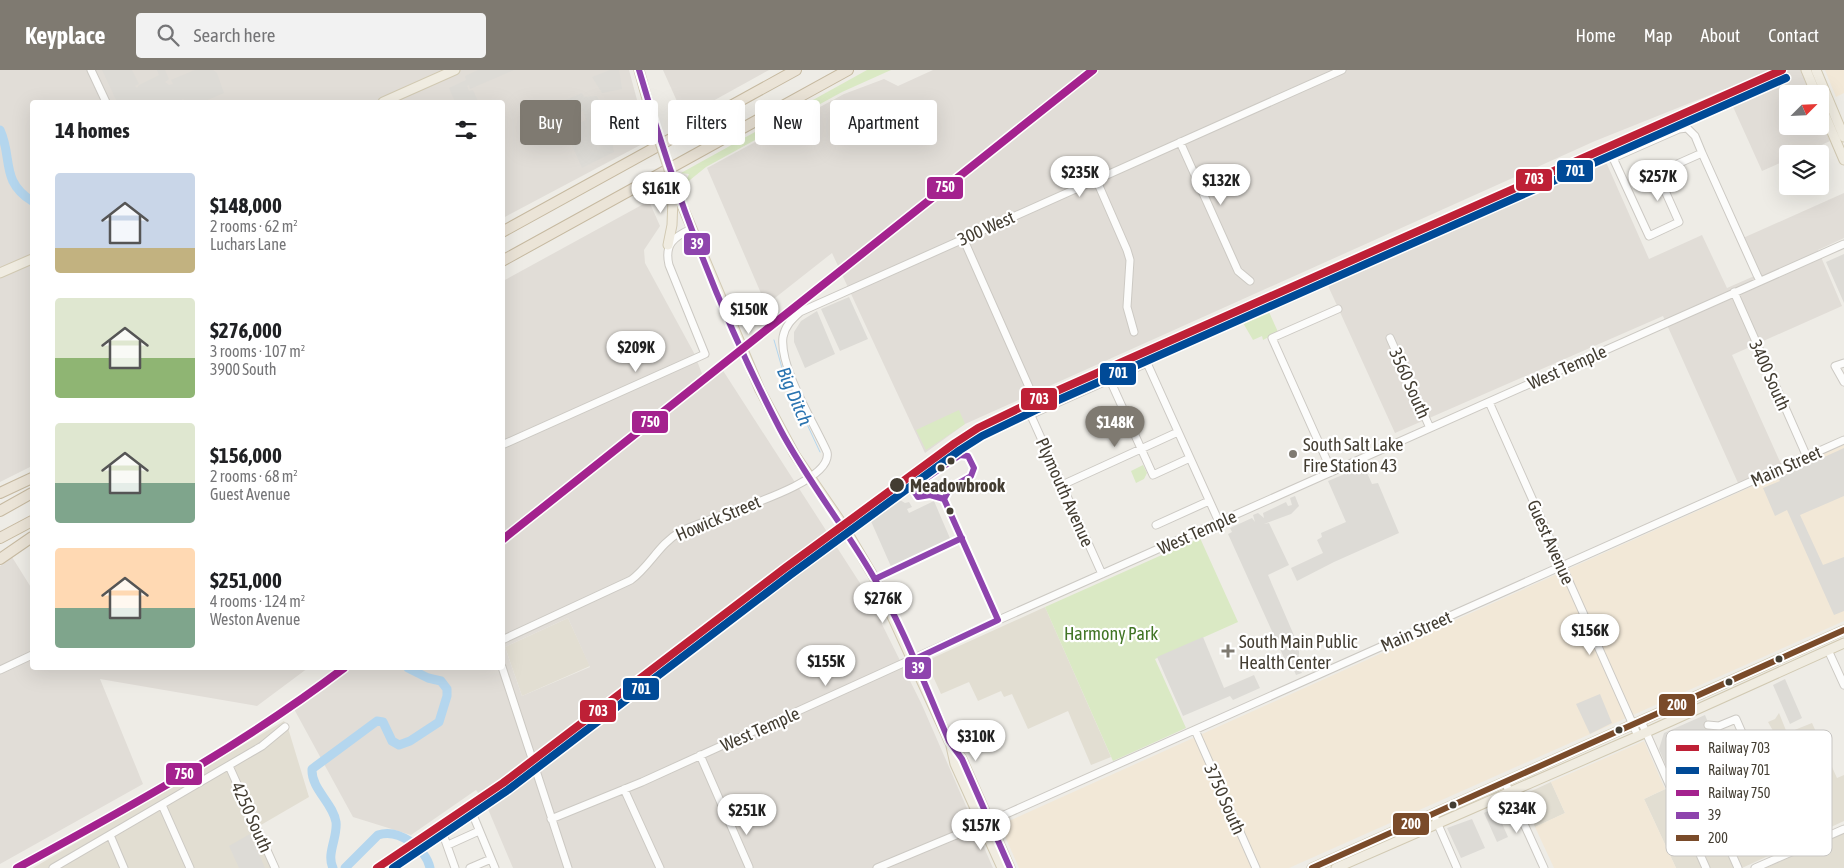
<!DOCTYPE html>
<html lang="en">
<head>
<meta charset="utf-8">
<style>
  body { margin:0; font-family:"Asap Condensed",sans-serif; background:#f2f2f2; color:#202124; height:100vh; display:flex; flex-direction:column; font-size:19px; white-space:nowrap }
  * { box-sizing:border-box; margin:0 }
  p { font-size:16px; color:#757577 }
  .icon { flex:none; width:28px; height:28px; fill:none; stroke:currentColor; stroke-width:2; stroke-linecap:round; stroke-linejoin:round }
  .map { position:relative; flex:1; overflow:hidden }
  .panel { position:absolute; left:30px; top:30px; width:475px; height:570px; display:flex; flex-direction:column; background:#fff; border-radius:5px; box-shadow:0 5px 20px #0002 }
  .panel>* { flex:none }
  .banner { position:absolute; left:520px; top:30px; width:475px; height:45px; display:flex; gap:10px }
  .needle { width:32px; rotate:66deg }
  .fabs { position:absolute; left:1779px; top:15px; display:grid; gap:10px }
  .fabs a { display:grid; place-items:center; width:50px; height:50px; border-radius:5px; background:#fff; box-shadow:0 5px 20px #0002; font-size:25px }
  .price { position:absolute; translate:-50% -42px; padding:0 11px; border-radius:18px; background:#fff; color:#222; font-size:16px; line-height:32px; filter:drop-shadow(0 1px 2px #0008) }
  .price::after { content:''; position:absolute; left:50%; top:30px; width:15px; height:11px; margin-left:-8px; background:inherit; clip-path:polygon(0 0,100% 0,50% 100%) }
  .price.active { background:#7f7a71; color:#fff }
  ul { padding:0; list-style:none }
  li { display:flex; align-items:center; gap:15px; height:125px; padding:0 25px }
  li span { display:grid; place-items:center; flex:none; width:140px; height:100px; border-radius:5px; color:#555 }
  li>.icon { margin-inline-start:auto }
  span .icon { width:60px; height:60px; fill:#fffc; stroke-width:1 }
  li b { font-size:21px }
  h2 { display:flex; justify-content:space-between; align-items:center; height:60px; padding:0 25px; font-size:21px }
  .pill { padding:0 18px; border-radius:5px; background:#fff; box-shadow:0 5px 20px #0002; font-size:18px; line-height:45px }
  .pill.active { background:#7f7a71; color:#fff }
  header { display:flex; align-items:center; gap:30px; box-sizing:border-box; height:70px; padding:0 25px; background:#7f7a71; color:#fff }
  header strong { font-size:24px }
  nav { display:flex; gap:28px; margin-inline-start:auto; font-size:18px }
  .search { width:350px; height:45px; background:#f2f2f2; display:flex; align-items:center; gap:12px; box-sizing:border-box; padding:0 18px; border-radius:5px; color:#757577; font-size:19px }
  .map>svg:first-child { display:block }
  .residential { fill:#e2ded2 }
  .commercial { fill:#f2e8d7 }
  .industrial { fill:#e1ddd7; fill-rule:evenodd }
  .green { fill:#dae9c4 }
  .parking { fill:#dddbd6 }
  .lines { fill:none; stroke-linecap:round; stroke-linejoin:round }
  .stream { stroke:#b4d6ee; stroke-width:1 }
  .river { stroke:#b4d6ee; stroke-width:9 }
  .minor-casing { stroke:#ccc9c3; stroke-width:9 }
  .major-casing { stroke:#d1c9b2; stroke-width:11 }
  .highway-casing { stroke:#c6b9a0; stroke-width:12 }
  .minor { stroke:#fcfcfb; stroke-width:7 }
  .major { stroke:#f0ece1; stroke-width:9 }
  .highway { stroke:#ebe4d7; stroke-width:10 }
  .major-bridge-casing { stroke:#d1c9b2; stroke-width:11; stroke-linecap:butt }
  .major-bridge { stroke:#f0ece1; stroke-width:9 }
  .bus-1-casing { stroke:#fff; stroke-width:10 }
  .bus-2-casing { stroke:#fff; stroke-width:10 }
  .bus-1 { stroke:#8e44ad; stroke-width:6 }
  .bus-2 { stroke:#7a4b2a; stroke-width:6 }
  .rail-1-casing { stroke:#fff; stroke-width:11 }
  .rail-2-casing { stroke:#fff; stroke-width:11 }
  .rail-3-casing { stroke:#fff; stroke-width:11 }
  .rail-1 { stroke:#be2036; stroke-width:8 }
  .rail-2 { stroke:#004a97; stroke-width:8 }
  .rail-3 { stroke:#a4228e; stroke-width:8 }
  .poi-dot { fill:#7f7a71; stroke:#fff; stroke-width:2 }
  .bus-dot { fill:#433d32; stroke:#fff; stroke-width:2 }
  .labels { text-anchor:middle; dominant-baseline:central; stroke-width:4.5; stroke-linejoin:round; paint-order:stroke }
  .street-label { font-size:18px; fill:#433d32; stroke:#fff }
  .poi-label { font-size:18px; fill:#433d32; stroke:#fff; text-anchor:start }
  .stop-label { font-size:18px; font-weight:bold; fill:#433d32; stroke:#fff; text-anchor:start }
  .park-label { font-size:18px; fill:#417525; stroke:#fff }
  .water-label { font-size:19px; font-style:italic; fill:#2a74b0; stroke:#fff }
  .key { fill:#fff; stroke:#c7c5c2; stroke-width:1 }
  .key-label { font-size:14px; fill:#433d32 }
  .line-badge { stroke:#fff; stroke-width:2 }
  .badge-label { font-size:14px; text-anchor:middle; font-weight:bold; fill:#fff }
</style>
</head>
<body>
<header>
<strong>Keyplace</strong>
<div class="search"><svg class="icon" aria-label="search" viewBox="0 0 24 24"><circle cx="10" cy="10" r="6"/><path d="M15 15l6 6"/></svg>Search here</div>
<nav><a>Home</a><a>Map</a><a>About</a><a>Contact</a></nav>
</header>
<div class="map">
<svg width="1844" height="798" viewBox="0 0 1844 798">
  <rect width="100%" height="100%" fill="#eeece6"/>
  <!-- residential -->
  <path class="residential" d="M1045 537 1111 687 1091 695 1068 641 1028 659 1012 624 1004 627 1001 621 978 631 969 612 941 624 926 591Z
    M568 548 590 596 522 626 505 577Z
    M1779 643 1787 663 1812 653 1837 708 1844 705V751L1742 798H1676L1644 729 1672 716 1678 728 1698 719 1718 763 1803 724 1784 680 1768 652 1775 649Z
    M284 651 288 658 309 727 254 759 271 798H33Z
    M1551 712 1565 743 1535 757 1521 726Z
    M1844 763V798H1766Z"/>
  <!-- commercial -->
  <path class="commercial" d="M1825 0H1844V23L1836 27Z
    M1844 375V551L1289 798H1019L1000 755Z
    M1644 671 1665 719 1644 729 1676 798H1554L1535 757 1565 743 1551 712Z"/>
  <!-- industrial -->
  <path class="industrial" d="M0 0H629L648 71 503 148 502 32H32V396L0 412Z
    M663 0H769L684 47Z
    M933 0H1801L1810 24H1788V56H1820V47L1830 71 1802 84H1788L1787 90 1762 101 1725 19 1595 71 965 354 925 383 832 183 766 235 707 98 844 24 884 9 898 16Z
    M1602 83 1649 189 1702 165 1727 218 1759 204 1743 168 1844 123V168L1818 180 1842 236 1732 285 1781 394 1738 413 1663 246 1395 363 1324 207Z
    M649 131 660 156 644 180 645 193 694 283 704 309 722 299 867 524 922 635 993 798H513L485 732 476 720 411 765 353 747 294 639 346 598H502L503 211ZM568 548 590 597 522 626 505 577Z
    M12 487 32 519V598H308L257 636 100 609 143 714 0 794V496Z"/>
  <!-- green -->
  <path class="green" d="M867 0H891L842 22 706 97 685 114 689 104 681 103Z
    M1265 233 1278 262 1263 270 1262 266 1253 270 1239 246Z
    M959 340 965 354 926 380 916 360Z
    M1143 395 1147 403 1144 409 1136 413 1131 401Z
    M1200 468 1238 552 1155 589 1186 658 1113 691 1045 537Z"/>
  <!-- parking -->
  <path class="parking" d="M102 0H132L139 14 135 16 137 18 139 15 159 5 157 0H165L169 9 165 12 169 15 173 14 171 10 195 0H213L217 3 224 23 203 32 198 31 186 32 183 29 180 32H117Z
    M478 0H514L470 19 469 15 467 16 469 21 473 20 478 32H455L449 18 466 10 465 6Z
    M610 0H619L622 19 602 23 592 7Z
    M582 23 584 27 597 26 600 33 605 32 609 52 606 53 607 62H610L614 82 582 98 565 60 586 50 583 41 543 59 535 41 550 34 558 37 561 36 559 33Z
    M1844 184V233L1826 192Z
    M849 227 868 269 840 281 821 239Z
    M817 241 835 284 805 298 794 272V262L801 251Z
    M1844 378V426L1800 445 1823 495 1844 487V541L1834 545 1787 440 1775 446 1763 418 1780 411 1778 408Z
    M1364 396 1372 414 1378 413 1399 463 1334 492 1297 511 1291 498 1323 483 1317 470 1322 467 1321 463 1346 452 1328 411Z
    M893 426 905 433 909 432 912 437 907 439 909 443 934 431 952 473 893 501 870 449 875 447 871 442Z
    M1295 426 1299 436 1291 444 1264 454 1269 453 1289 495 1268 505 1299 577V598L1302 603 1296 605 1294 600 1290 601 1228 464 1232 462 1230 458 1252 448 1255 452 1253 445 1258 443 1264 448 1263 443 1286 432 1288 436 1292 435 1290 428Z
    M1203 567 1224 618 1254 605 1260 618 1233 630 1230 626 1183 646 1157 587Z
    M1785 609 1802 648 1790 654 1773 615Z
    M1600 624 1612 653 1590 664 1576 634Z
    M1705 645 1729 704 1679 727 1659 679 1664 663Z
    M1505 733 1507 737 1497 742 1508 767 1497 772 1484 743Z
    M1472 749 1485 778 1461 788 1447 758Z
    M250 764 265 798H239L229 776Z"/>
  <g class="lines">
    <!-- stream -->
    <path class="stream" d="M774 270 784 305 820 382"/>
    <!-- river -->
    <path class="river" d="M0 60C13 88 0 111 32 131
      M333 798C326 784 338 767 336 752 333 733 311 719 312 699L377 651 383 652 392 671 399 675 410 671 439 652 447 626V619L441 611 428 608 408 598
      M345 798 378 765C398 758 426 778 430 798"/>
    <!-- minor casing -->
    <g class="minor-casing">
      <path id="minor" d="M91 0 106 32
        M1180 72 1238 201 1250 211
        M1702 83 1657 103 1679 152 1649 166 1613 88 1679 59 1687 58 1695 66 1702 83 1757 205 1760 211
        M1096 109 1127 180 1130 190 1127 237 1134 262
        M963 168 1029 317
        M1734 222 1807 387
        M1390 268 1430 358
        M1844 293 1835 296 1844 312
        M1110 310 1153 405 1190 388
        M1489 332 1638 666
        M1028 339 1102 504
        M1030 345 1147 293 1219 452
        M502 375 705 284 669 195C664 174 674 167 691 159
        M1332 402 1272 268 1338 239
        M1062 415 1178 362
        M1156 455 1209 431
        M502 570 631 510C650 496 659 474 680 462 705 447 835 416 827 382 814 353 779 297 783 267 785 256 792 249 800 242L1342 0
        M1828 580 1844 615
        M502 597 568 798
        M0 600 32 585
        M1641 651 1706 798
        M1708 655 1719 656 1736 649 1768 722 1715 746 1738 798
        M1195 660 1256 798
        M700 685 749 797
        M229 696 275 798
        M1505 712 1544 798
        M624 719 660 798
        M162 735 190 798
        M473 745 495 798
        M551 749 642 712 976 560 1844 174
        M1436 750 1457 798
        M110 765 124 798
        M444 767 455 798
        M448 775 479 761
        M53 798 262 676 285 657
        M470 798 491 789
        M877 798 1004 745 1844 370
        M1755 798 1844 759"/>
    </g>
    <!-- major casing -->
    <g class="major-casing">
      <path id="major" d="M639 0 654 54
        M1806 0 1816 24
        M1816 0 1844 67
        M383 32 455 0
        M1820 34 1844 90
        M676 121 760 320 795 385 843 455 875 509 949 671 962 689 1010 798
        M668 175 672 155 673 128 676 121
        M0 203 32 189
        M951 676 955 694 1002 798
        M1312 798 1844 560
        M1336 798 1638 666 1844 573"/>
    </g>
    <!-- highway casing -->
    <g class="highway-casing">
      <path id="highway" d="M502 162 796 0
        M502 191 848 0
        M0 423 32 408
        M0 441 32 423
        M0 468 32 451
        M0 489 32 467"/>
    </g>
    <!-- minor -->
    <use href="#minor" class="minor"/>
    <!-- major -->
    <use href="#major" class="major"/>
    <!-- highway -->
    <use href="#highway" class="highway"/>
    <!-- major-bridge casing -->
    <g class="major-bridge-casing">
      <path id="major-bridge" d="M654 54 676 121"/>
    </g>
    <!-- major-bridge -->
    <use href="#major-bridge" class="major-bridge"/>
    <!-- bus-1 casing -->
    <g class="bus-1-casing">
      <path id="bus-1" d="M639 0C675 124 720 244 780 359 807 410 844 456 873 506 904 558 925 616 949 671L962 689 1010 798
        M960 385 968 386 974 398 971 406 950 418 944 429 930 425 918 427 914 421 918 414Z
        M944 429 998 550
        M875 509 962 468
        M913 590 998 550"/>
    </g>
    <!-- bus-2 casing -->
    <g class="bus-2-casing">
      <path id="bus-2" d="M1312 798 1844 560"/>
    </g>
    <!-- bus-1 -->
    <use href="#bus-1" class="bus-1"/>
    <!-- bus-2 -->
    <use href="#bus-2" class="bus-2"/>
    <!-- rail-1 casing -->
    <g class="rail-1-casing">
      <path id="rail-1" d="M377 798 503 713 785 498 955 373 978 358 1034 331 1782 0"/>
    </g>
    <!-- rail-2 casing -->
    <g class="rail-2-casing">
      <path id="rail-2" d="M393 798 508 720 790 505 960 380 982 366 1038 339 1786 8"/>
    </g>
    <!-- rail-3 casing -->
    <g class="rail-3-casing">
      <path id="rail-3" d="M502 470 1093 0
        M17 798C130 737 241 676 344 598"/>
    </g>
    <!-- rail-1 -->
    <use href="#rail-1" class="rail-1"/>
    <!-- rail-2 -->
    <use href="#rail-2" class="rail-2"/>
    <!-- rail-3 -->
    <use href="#rail-3" class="rail-3"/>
  </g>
  <!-- markers -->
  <g class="poi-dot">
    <circle cx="1293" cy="384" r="5"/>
    <path d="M1225.5 573.5h5v5h5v5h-5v5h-5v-5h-5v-5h5z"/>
  </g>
  <g class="bus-dot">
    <circle cx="951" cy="391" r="4.5"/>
    <circle cx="941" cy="398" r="4.5"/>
    <circle cx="897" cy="415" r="8"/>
    <circle cx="950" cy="441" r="4.5"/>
    <circle cx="1779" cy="589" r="4.5"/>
    <circle cx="1729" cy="612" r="4.5"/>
    <circle cx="1619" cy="660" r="4.5"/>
    <circle cx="1453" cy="735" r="4.5"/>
  </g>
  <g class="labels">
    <!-- street labels -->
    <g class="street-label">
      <text transform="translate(986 158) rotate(-24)">300 West</text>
      <text transform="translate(1567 297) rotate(-24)">West Temple</text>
      <text transform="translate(1770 305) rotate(66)">3400 South</text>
      <text transform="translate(1410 313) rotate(66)">3560 South</text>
      <text transform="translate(1786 396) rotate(-24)">Main Street</text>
      <text transform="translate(1065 422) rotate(66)">Plymouth Avenue</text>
      <text transform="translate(718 448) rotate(-23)">Howick Street</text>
      <text transform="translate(1197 462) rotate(-24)">West Temple</text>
      <text transform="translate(1551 472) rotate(66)">Guest Avenue</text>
      <text transform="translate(1416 561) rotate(-24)">Main Street</text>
      <text transform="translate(760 659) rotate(-24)">West Temple</text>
      <text transform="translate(1225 729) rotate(66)">3750 South</text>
      <text transform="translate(252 747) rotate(66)">4250 South</text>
    </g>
    <!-- poi labels -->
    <g class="poi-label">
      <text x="1303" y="374">South Salt Lake<tspan x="1303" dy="21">Fire Station 43</tspan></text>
      <text x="1239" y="571">South Main Public<tspan x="1239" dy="21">Health Center</tspan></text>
    </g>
    <!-- stop labels -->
    <g class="stop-label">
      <text x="910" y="415">Meadowbrook</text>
    </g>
    <!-- park labels -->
    <g class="park-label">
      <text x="1111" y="563">Harmony Park</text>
    </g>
    <!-- water labels -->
    <g class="water-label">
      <text transform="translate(795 326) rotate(67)">Big Ditch</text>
    </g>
  </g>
  <!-- legend -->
  <rect x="1666" y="660" width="166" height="126" rx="8" class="key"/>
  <rect x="1676" y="675" width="23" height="6" fill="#be2036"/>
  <rect x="1676" y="697" width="23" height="7" fill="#004a97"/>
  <rect x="1676" y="720" width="23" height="6" fill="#a4228e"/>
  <rect x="1676" y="742" width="23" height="7" fill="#8e44ad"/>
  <rect x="1676" y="765" width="23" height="6" fill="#7a4b2a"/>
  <g class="key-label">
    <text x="1708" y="683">Railway 703</text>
    <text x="1708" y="705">Railway 701</text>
    <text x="1708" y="728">Railway 750</text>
    <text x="1708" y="750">39</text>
    <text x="1708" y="773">200</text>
  </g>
  <g class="line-badge">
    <rect x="1556" y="89" width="38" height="24" rx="5" fill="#004a97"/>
    <rect x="1515" y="98" width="38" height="24" rx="5" fill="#be2036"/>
    <rect x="926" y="106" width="38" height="24" rx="5" fill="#a4228e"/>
    <rect x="683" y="162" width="28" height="24" rx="5" fill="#8e44ad"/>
    <rect x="1099" y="292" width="38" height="24" rx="5" fill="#004a97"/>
    <rect x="1020" y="317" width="38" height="24" rx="5" fill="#be2036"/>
    <rect x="631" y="340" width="38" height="24" rx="5" fill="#a4228e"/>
    <rect x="904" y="586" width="28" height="24" rx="5" fill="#8e44ad"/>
    <rect x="622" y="607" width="38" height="24" rx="5" fill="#004a97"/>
    <rect x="1658" y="623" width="38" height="24" rx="5" fill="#7a4b2a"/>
    <rect x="579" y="629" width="38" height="24" rx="5" fill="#be2036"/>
    <rect x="165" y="692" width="38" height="24" rx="5" fill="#a4228e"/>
    <rect x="1392" y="742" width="38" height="24" rx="5" fill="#7a4b2a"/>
  </g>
  <g class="badge-label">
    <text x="1575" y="106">701</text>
    <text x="1534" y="114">703</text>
    <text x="945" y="122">750</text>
    <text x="697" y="179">39</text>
    <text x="1118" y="308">701</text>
    <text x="1039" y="334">703</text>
    <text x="650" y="357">750</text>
    <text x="918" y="603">39</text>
    <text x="641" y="624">701</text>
    <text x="1677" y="640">200</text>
    <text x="598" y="646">703</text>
    <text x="184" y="709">750</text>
    <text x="1411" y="759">200</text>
  </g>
</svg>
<div class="fabs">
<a><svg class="needle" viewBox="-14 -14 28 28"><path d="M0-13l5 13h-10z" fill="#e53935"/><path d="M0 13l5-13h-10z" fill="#757577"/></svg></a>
<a><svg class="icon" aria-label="layers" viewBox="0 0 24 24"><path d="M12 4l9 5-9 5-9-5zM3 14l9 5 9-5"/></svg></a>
</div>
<b class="price" style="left:1080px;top:128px">$235K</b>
<b class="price" style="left:1658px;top:132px">$257K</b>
<b class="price" style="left:1221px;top:136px">$132K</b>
<b class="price" style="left:661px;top:144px">$161K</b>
<b class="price" style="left:749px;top:265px">$150K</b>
<b class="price" style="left:636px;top:303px">$209K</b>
<b class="price active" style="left:1115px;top:378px">$148K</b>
<b class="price" style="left:883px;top:554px">$276K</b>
<b class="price" style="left:1590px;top:586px">$156K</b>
<b class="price" style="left:826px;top:617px">$155K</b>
<b class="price" style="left:976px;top:692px">$310K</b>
<b class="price" style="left:1517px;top:764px">$234K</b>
<b class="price" style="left:747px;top:766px">$251K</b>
<b class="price" style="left:981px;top:781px">$157K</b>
<div class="banner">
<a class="pill active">Buy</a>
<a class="pill">Rent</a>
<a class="pill">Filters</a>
<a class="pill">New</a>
<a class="pill">Apartment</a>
</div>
<section class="panel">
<h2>14 homes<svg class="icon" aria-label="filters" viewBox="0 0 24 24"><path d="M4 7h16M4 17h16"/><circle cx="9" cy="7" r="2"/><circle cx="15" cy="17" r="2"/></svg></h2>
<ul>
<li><span style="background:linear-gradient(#c9d6e8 75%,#c2b280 0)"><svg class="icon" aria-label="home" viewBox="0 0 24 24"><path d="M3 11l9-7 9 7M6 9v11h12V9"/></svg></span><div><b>$148,000</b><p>2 rooms · 62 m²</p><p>Luchars Lane</p></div></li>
<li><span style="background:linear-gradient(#dfe7d0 60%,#8fb573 0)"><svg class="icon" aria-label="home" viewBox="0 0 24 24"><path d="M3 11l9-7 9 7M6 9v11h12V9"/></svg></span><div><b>$276,000</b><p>3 rooms · 107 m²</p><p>3900 South</p></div></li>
<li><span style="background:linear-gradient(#dfe7d0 60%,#7fa58c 0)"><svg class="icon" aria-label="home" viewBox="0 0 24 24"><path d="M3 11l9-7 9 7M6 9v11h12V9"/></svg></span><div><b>$156,000</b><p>2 rooms · 68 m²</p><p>Guest Avenue</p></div></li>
<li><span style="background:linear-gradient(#ffd9b3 60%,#7fa58c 0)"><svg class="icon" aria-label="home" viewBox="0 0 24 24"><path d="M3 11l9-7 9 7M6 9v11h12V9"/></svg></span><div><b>$251,000</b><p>4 rooms · 124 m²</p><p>Weston Avenue</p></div></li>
</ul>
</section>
</div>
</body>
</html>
